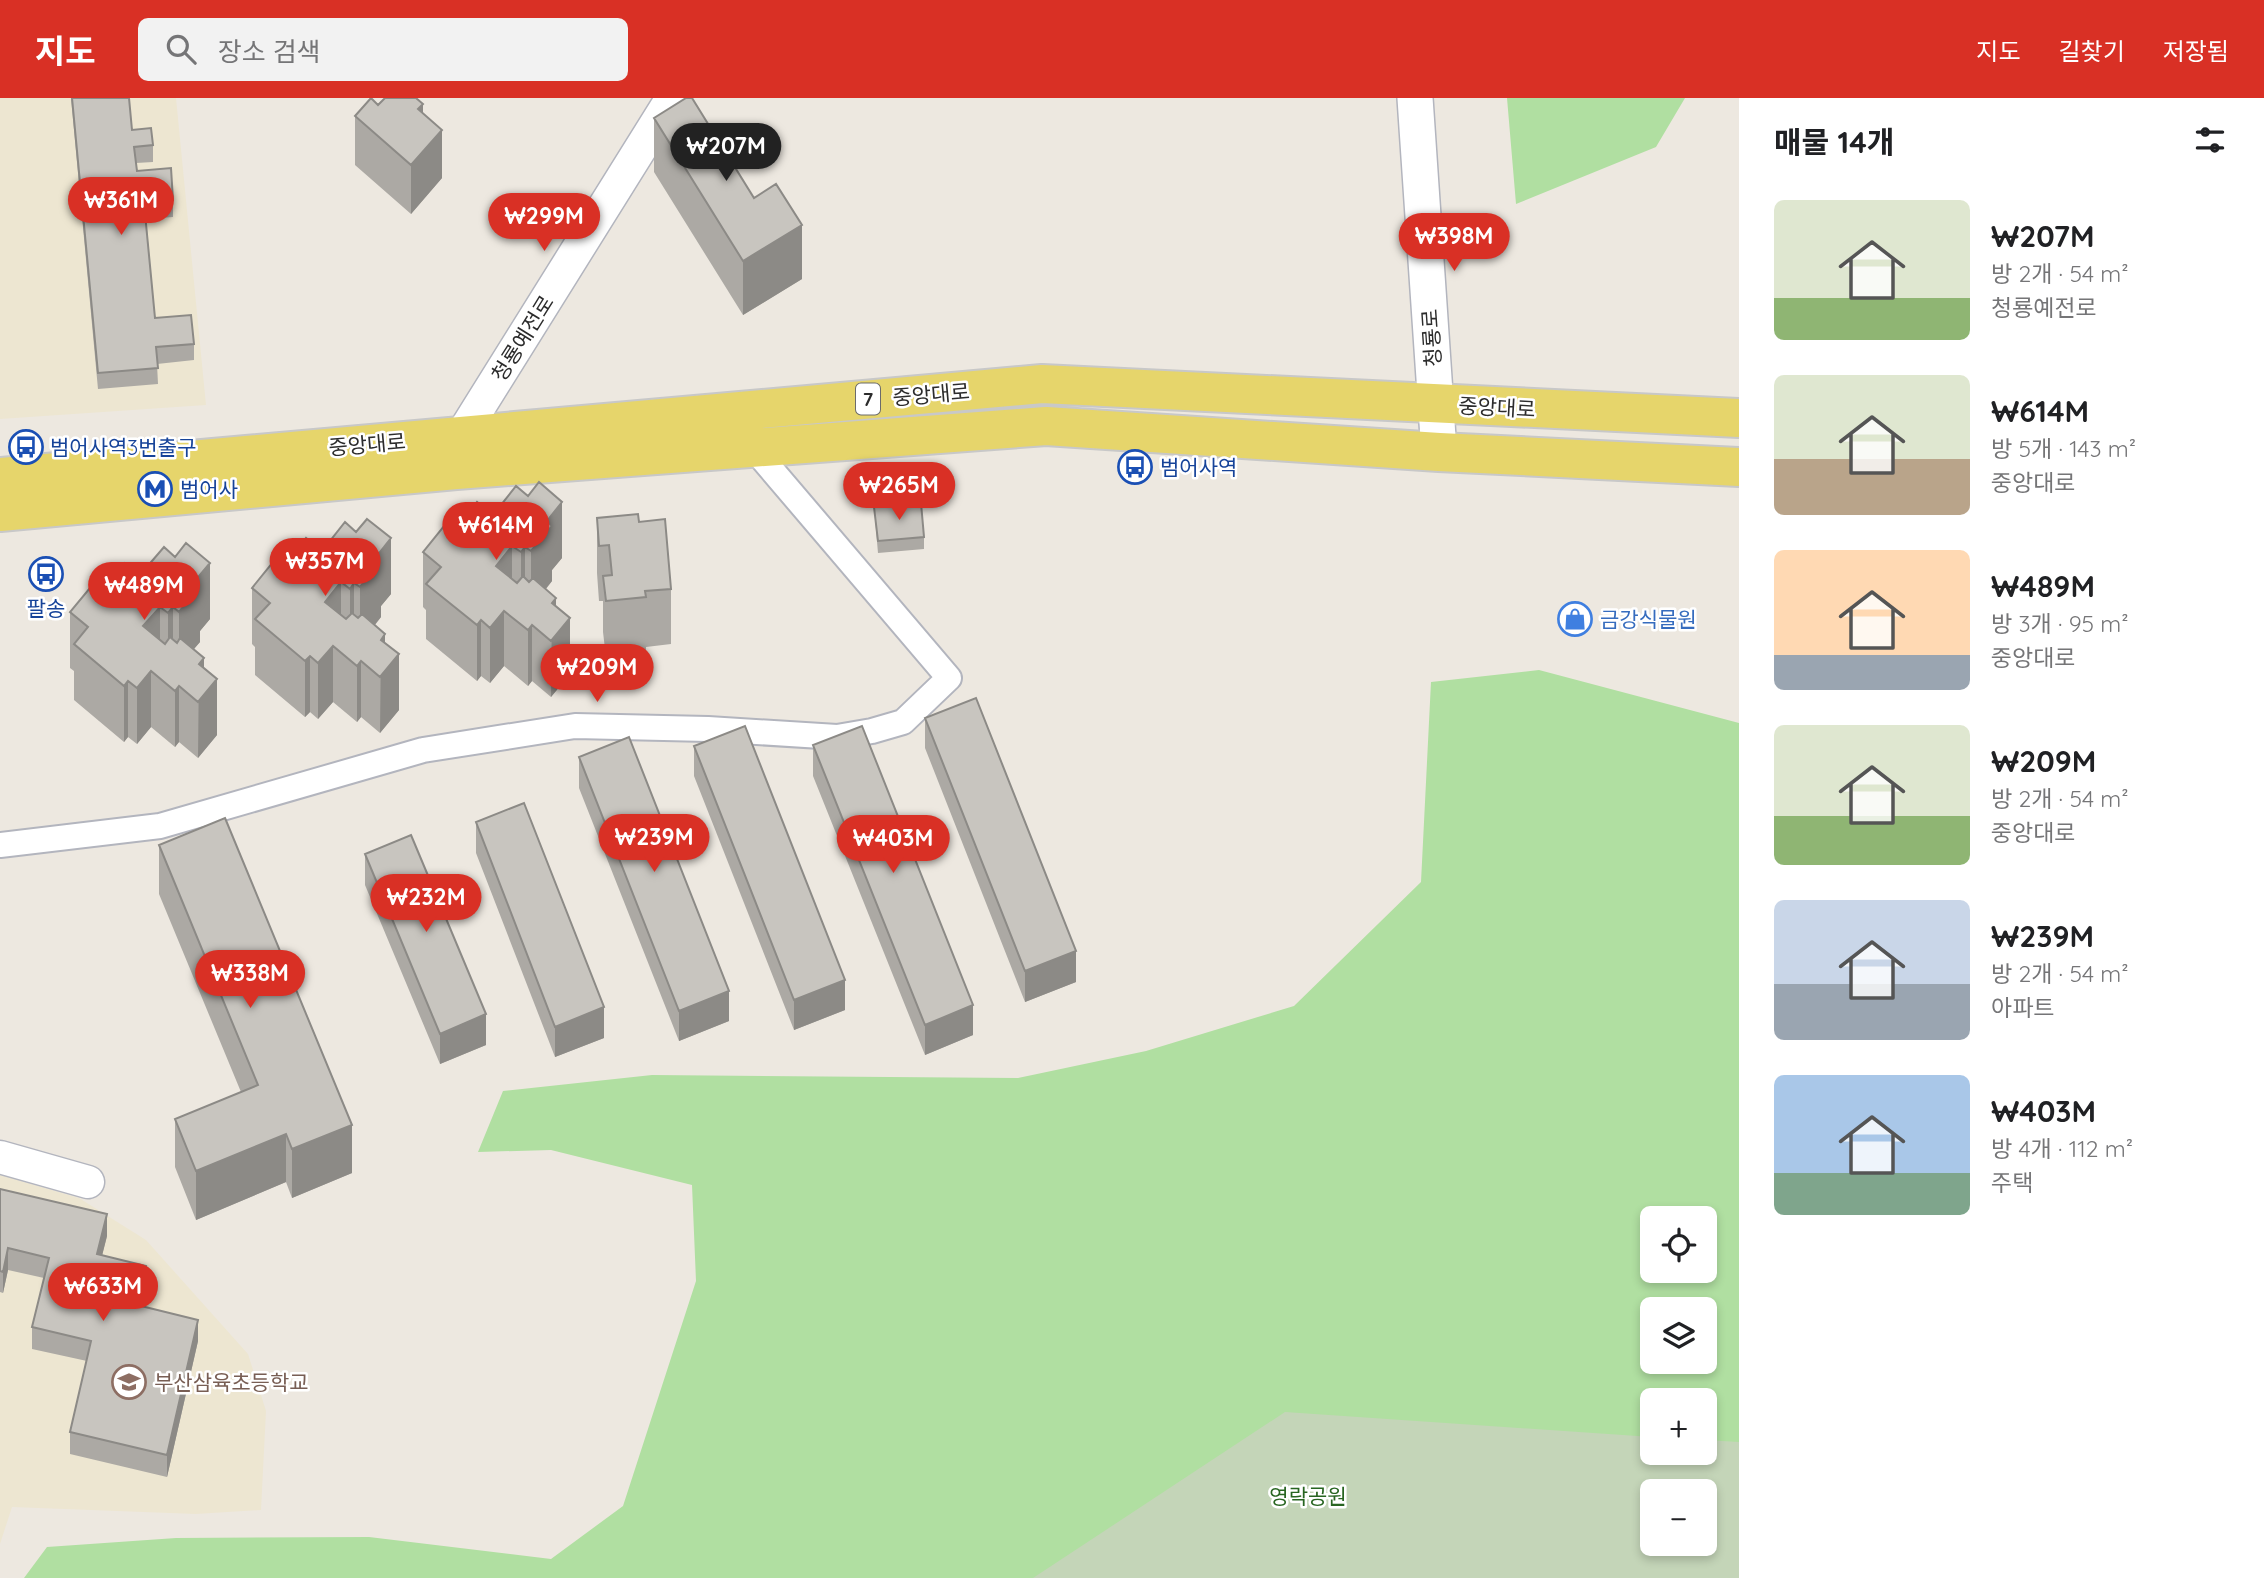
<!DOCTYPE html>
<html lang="ko">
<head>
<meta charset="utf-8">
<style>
  body { margin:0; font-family:Quicksand,"Noto Sans KR",sans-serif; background:#f2f2f2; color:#202124; height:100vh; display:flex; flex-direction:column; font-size:26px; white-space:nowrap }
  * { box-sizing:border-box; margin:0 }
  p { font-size:23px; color:#757577 }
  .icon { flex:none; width:38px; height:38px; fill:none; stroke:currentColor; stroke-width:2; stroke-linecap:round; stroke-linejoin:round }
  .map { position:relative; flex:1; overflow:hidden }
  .details { display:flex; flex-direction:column; background:#fff; width:525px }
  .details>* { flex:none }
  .fabs { position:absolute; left:1640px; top:1108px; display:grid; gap:14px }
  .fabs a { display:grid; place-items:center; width:77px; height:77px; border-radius:10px; background:#fff; box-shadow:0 4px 10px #0003; font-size:35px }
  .price { position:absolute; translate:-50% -60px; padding:0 16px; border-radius:24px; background:#d93025; color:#fff; font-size:23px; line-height:46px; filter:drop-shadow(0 2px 4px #0008) }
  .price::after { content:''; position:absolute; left:50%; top:42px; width:21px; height:16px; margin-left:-10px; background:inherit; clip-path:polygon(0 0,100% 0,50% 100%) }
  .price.on { background:#222; color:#fff }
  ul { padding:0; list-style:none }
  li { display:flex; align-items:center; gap:21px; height:175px; padding:0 35px }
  li span { display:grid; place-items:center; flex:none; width:196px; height:140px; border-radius:10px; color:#555 }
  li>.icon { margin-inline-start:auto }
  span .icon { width:84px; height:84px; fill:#fffc; stroke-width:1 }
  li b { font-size:30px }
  h2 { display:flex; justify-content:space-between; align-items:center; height:84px; padding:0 35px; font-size:30px }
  header { display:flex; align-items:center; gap:42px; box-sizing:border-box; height:98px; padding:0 35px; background:#d93025; color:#fff }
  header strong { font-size:33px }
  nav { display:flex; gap:38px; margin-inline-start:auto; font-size:24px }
  .search { width:490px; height:63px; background:#f2f2f2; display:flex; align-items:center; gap:18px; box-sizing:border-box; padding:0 24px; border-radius:10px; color:#757577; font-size:26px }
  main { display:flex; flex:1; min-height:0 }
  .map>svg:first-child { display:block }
  .education { fill:#ede6d1 }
  .green { fill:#b0dfa1; fill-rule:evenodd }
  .cemetery { fill:#c4d5b8; fill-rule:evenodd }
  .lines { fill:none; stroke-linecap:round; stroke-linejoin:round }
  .minor-casing { stroke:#b3b5be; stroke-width:28 }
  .tertiary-casing { stroke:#b3b5be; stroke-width:35 }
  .secondary-casing { stroke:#b3b5be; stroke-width:38 }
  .primary-casing { stroke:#c8c8c8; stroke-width:42 }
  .minor { stroke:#fff; stroke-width:24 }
  .tertiary { stroke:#fff; stroke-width:32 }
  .secondary { stroke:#fff; stroke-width:35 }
  .primary { stroke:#e6d56b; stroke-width:38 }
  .wall { fill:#aca9a4 }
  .shaded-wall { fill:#8c8a86 }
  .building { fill:#c8c5bf; stroke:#8c8a86; stroke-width:2 }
  .labels { text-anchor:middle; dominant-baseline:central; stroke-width:5; stroke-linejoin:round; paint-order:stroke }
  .shield { fill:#fff; stroke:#6b6b6b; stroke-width:2 }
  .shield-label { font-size:19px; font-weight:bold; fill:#2c2c2c }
  .street-label { font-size:21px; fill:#2c2c2c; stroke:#fff }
  .transit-label { font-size:21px; fill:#164399; stroke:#fff; text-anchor:start }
  .shop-label { font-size:21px; fill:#366cbe; stroke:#fff; text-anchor:start }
  .education-label { font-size:21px; fill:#785e54; stroke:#fff; text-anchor:start }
  .park-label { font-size:21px; fill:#286521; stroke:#fff }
</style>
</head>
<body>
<header>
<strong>지도</strong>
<div class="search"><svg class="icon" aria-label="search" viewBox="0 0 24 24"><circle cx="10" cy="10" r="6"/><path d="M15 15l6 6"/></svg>장소 검색</div>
<nav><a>지도</a><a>길찾기</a><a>저장됨</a></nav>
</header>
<main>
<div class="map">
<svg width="1739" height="1480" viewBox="0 0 1739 1480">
  <rect width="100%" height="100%" fill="#ede8e0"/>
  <!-- education -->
  <path class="education" d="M0 0H176L206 307 0 321Z
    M0 1077 79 1100 146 1142 248 1256 266 1313 261 1412 196 1416 12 1409 0 1446Z"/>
  <!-- green -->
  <path class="green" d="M1507 0H1685L1656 49 1516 106Z
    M1539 572 1739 625V1480H24L47 1449 176 1440 369 1439 551 1461 623 1408 696 1183 692 1087 551 1052 478 1054 503 993 652 977 1018 980 1146 953 1294 908 1421 784 1431 584ZM1652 1120H1704V1172H1652ZM1652 1211H1704V1264H1652ZM1652 1302H1704V1354H1652ZM1652 1393H1704V1446H1652Z"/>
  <!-- cemetery -->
  <path class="cemetery" d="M1285 1314 1652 1339V1354H1704L1705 1342 1739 1344V1480H1033ZM1652 1393H1704V1446H1652Z"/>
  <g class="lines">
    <!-- minor casing -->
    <g class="minor-casing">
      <path id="minor" d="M0 747 160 728 423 652 575 628 708 631 837 639 872 633 903 624 949 580 754 351"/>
    </g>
    <!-- tertiary casing -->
    <g class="tertiary-casing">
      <path id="tertiary" d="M461 338 672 0
        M0 1059 88 1084"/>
    </g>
    <!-- secondary casing -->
    <g class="secondary-casing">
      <path id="secondary" d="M1415 0 1439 354"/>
    </g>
    <!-- primary casing -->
    <g class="primary-casing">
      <path id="primary" d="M0 379 1042 286 1739 320
        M0 414 456 372 1046 328 1439 354 1739 369"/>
    </g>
    <!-- minor -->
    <use href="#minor" class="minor"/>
    <!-- tertiary -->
    <use href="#tertiary" class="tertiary"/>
    <!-- secondary -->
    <use href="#secondary" class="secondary"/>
    <!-- primary -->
    <use href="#primary" class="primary"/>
  </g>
  <!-- wall -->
  <path class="wall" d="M71 0H129L132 32 153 47V64L136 65 137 73 173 102V119L146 121 155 220 194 246V262L157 266 158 286 98 291Z
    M378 7 423 15 442 80 411 116 355 67V18Z
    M654 20 802 181 743 217 654 74Z
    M874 409 924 439V451L878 455Z
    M470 413 562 460 552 472V483L546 491 556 509 570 576 551 599 532 583 528 588 504 568 490 585 481 578 477 583 426 541V512L423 509V454Z
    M597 420 639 424 671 491V546L646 549V555L606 559 603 534V503H599L597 475Z
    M298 450 322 453 391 496 381 508V519L375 527 385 545 399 612 380 635 361 619 357 624 333 604 318 621 310 614 305 619 255 577V549L252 546V490Z
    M117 474 140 477 210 521 200 533V544L193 551 204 570 217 637 198 660 179 644 175 649 151 629 137 646 128 639 124 644 74 602V573L70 570V514Z
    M925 620 1076 884 1025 904 925 650Z
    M813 647 973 937 925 957 813 678Z
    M694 648 845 912 794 932 694 678Z
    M579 659 729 923 679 943 579 690Z
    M476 724 604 940 555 959 476 755Z
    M159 747 352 1075 292 1100 286 1084 196 1122 175 1069V1021L241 994 159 796Z
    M365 756 486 947 440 966 365 787Z
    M0 1091 107 1138 102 1157 146 1189 142 1208 198 1243 167 1379 70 1356V1334L87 1263 32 1251V1229L44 1180 8 1172 3 1195 0 1194Z"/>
  <!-- shaded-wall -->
  <path class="shaded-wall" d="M423 6V53L442 32V80L411 116V67L418 11Z
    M802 127V181L743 217V163Z
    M562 404V460L552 472V483L531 509V453L547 423Z
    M391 440V496L381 508V519L360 545V489L376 459Z
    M512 448V504L504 514V568L490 585V530L496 468Z
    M525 449V504L521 510V454Z
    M210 465V521L200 533V544L179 569V514L194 484Z
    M341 484V539L333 550V604L318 621V565L325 504Z
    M354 485V540L350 546V491Z
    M556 500V537L570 520V576L551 599 552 505Z
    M160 509V564L151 573V629L137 646V590L143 528Z
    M173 509V565L168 571V515Z
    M481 522V578L477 583V527Z
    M532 527V583L528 588V532Z
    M385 536V573L399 556V612L380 635 381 542Z
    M310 558V614L305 619V563Z
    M204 560V597L217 581V637L198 660 199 566Z
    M361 563V619L357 624V568Z
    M128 583V639L124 644V588Z
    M179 588V644L175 649V593Z
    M1076 853V884L1025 904V873Z
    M845 882V912L794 932V902Z
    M729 893V923L679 943V913Z
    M973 907V937L925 957V927Z
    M604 909V940L555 959V929Z
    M486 916V947L440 966V936Z
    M352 1027V1075L292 1100V1051Z
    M286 1036V1084L196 1122V1073Z
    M107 1116V1138L97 1178V1156Z
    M8 1150V1172L3 1195V1174Z
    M146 1168V1189L137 1228V1207Z
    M198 1222V1243L167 1379V1357Z"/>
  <!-- building -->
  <path class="building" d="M72 0H129L132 32 151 30 153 47 134 49 137 73 171 70 173 102 144 105 155 220 191 217 194 246 156 249 158 270 98 275Z
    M371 0 378 7 385 0H416L423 6 418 11 442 32 411 67 355 18Z
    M686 0H692L754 100 776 86 802 127 743 163 654 20Z
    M539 384 562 404 547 423 552 428 531 453 525 449 521 454 512 448 496 468 517 485 523 478 529 484 533 480 556 500 552 505 570 520 551 543 532 527 528 532 504 513 490 530 481 522 477 527 426 486 441 469 423 454 461 407 470 413 477 404 493 417 516 388 528 398Z
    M921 405 924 439 878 443 874 409Z
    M638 416 639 424 665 421 671 491 645 493 646 499 606 503 603 478 612 477 609 447 599 448 597 420Z
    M367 421 391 440 376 459 381 463 360 489 354 485 350 491 341 484 325 504 346 521 352 515 358 520 362 516 385 536 381 542 399 556 380 579 361 563 357 568 333 548 318 565 310 558 305 563 255 521 270 505 252 490 290 443 298 450 306 440 322 453 345 424 356 434Z
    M186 445 210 465 194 484 200 488 179 514 173 509 168 515 160 509 143 528 165 546 170 539 177 545 180 540 204 560 199 566 217 581 198 604 179 588 175 593 151 573 137 590 128 583 124 588 74 546 88 529 70 514 109 467 117 474 125 465 140 477 164 449 175 459Z
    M976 600 1076 853 1025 873 925 620Z
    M745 628 845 882 794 902 694 648Z
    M862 628 973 907 925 927 813 647Z
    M629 639 729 893 679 913 579 659Z
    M524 705 604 909 555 929 476 724Z
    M225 720 352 1027 292 1051 286 1036 196 1073 175 1021 258 987 159 747Z
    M411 737 486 916 440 936 365 756Z
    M0 1091 107 1116 97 1156 146 1168 137 1207 198 1222 167 1357 70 1334 91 1243 32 1229 49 1160 8 1150 3 1174 0 1173Z"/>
  <!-- icons -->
  <defs>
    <g id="bus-ring" transform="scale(1.75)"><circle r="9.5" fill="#fff" stroke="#1a4fb4" stroke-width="1.5"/><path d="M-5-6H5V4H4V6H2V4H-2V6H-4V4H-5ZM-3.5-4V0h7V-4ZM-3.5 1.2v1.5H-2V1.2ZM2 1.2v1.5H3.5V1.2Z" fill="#1a4fb4"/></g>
    <g id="metro-ring" transform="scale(1.75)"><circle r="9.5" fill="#fff" stroke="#1a4fb4" stroke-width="1.5"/><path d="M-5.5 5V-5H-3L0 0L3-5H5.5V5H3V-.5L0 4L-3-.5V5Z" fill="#1a4fb4"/></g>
    <g id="shop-ring" transform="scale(1.75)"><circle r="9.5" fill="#fff" stroke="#3f7fe0" stroke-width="1.5"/><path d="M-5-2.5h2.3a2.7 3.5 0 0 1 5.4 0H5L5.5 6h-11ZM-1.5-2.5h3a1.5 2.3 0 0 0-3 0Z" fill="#3f7fe0"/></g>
    <g id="school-ring" transform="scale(1.75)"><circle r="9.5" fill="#fff" stroke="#8d6e63" stroke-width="1.5"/><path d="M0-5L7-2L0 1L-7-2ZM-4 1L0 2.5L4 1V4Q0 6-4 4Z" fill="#8d6e63"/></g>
  </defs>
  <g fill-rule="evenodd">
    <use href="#bus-ring" x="26" y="349"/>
    <use href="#bus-ring" x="1135" y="369"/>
    <use href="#metro-ring" x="155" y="391"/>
    <use href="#bus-ring" x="46" y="476"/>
    <use href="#shop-ring" x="1575" y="521"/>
    <use href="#school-ring" x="129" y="1284"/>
  </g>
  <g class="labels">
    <!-- shield labels -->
    <rect class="shield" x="856" y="285.5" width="24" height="31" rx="5"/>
    <g class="shield-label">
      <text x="868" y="301">7</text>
    </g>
    <!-- street labels -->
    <g class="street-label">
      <text transform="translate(522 240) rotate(-58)">청룡예전로</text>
      <text transform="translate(1431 240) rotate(-94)">청룡로</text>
      <text transform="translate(931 296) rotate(-5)">중앙대로</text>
      <text transform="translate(1497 309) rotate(3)">중앙대로</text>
      <text transform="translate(367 346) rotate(-5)">중앙대로</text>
    </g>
    <!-- transit labels -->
    <g class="transit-label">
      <text x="50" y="349">범어사역3번출구</text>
      <text x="1160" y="369">범어사역</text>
      <text x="180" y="391">범어사</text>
      <text x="46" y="510" text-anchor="middle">팔송</text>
    </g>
    <!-- shop labels -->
    <g class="shop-label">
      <text x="1600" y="521">금강식물원</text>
    </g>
    <!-- education labels -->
    <g class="education-label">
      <text x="154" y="1284">부산삼육초등학교</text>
    </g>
    <!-- park labels -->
    <g class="park-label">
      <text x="1308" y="1398">영락공원</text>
    </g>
  </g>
</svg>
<div class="fabs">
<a><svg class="icon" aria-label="locate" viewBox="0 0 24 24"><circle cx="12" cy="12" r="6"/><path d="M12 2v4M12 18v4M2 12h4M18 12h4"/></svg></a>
<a><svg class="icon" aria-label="layers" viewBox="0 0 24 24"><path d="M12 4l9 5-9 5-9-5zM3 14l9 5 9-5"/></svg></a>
<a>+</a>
<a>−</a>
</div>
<b class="price on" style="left:726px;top:85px">₩207M</b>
<b class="price" style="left:121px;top:139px">₩361M</b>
<b class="price" style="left:544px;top:155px">₩299M</b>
<b class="price" style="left:1454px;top:175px">₩398M</b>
<b class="price" style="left:899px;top:424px">₩265M</b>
<b class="price" style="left:496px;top:464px">₩614M</b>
<b class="price" style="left:325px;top:500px">₩357M</b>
<b class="price" style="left:144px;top:524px">₩489M</b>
<b class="price" style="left:597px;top:606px">₩209M</b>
<b class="price" style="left:654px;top:776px">₩239M</b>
<b class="price" style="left:893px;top:777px">₩403M</b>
<b class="price" style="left:426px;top:836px">₩232M</b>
<b class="price" style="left:250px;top:912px">₩338M</b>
<b class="price" style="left:103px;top:1225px">₩633M</b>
</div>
<section class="details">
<h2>매물 14개<svg class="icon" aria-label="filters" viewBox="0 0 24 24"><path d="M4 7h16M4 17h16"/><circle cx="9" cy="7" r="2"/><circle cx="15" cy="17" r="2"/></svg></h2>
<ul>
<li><span style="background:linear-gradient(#dfe7d0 70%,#8fb573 0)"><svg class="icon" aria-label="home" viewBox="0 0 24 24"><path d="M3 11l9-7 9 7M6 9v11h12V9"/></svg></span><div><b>₩207M</b><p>방 2개 · 54 m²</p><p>청룡예전로</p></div></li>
<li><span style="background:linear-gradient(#dfe7d0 60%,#b9a48a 0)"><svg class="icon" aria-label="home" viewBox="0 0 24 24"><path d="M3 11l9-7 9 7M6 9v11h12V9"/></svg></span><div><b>₩614M</b><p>방 5개 · 143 m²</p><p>중앙대로</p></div></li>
<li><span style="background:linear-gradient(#ffd9b3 75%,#9aa5b1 0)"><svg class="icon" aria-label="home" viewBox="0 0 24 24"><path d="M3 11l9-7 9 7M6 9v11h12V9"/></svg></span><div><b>₩489M</b><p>방 3개 · 95 m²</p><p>중앙대로</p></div></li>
<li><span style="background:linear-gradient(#dfe7d0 65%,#8fb573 0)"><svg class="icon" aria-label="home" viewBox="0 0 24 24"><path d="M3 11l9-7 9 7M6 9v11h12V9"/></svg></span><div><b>₩209M</b><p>방 2개 · 54 m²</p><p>중앙대로</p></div></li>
<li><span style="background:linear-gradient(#c9d6e8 60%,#9aa5b1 0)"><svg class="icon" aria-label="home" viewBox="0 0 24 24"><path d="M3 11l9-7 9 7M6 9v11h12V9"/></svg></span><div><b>₩239M</b><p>방 2개 · 54 m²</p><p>아파트</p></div></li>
<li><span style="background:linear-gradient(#a9c7e8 70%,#7fa58c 0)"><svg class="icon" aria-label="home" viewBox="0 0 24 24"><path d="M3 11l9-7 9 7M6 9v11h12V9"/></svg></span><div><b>₩403M</b><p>방 4개 · 112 m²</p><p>주택</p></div></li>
</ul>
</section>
</main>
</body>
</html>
